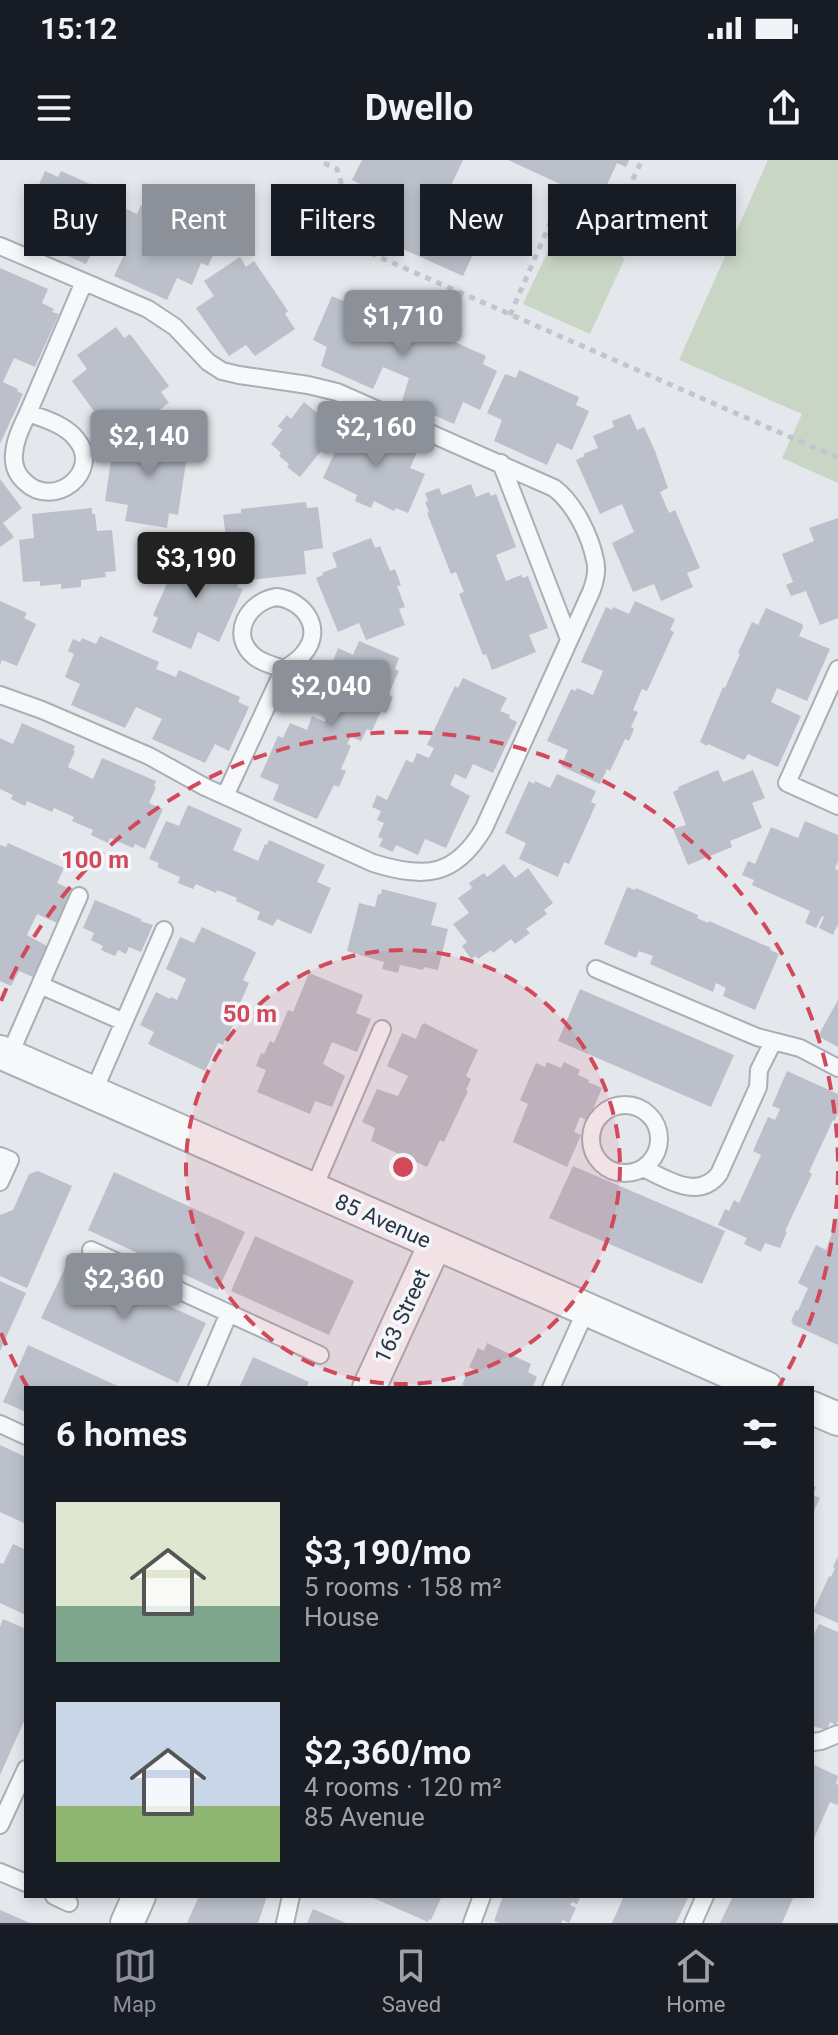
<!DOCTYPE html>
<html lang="en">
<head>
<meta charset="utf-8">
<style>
  body { margin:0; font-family:Roboto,sans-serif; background:#20242c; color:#f1f3f6; height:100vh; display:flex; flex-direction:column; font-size:30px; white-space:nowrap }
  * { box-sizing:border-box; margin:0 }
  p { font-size:26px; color:#9ea1a6 }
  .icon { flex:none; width:44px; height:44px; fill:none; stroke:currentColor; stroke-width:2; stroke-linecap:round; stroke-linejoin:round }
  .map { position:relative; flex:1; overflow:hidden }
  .side { position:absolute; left:24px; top:1226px; width:790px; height:512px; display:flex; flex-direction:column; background:#171b24; border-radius:0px; box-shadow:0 4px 12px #0003 }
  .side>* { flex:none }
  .guide { position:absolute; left:24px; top:24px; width:790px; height:72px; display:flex; gap:16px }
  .price { position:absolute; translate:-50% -68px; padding:0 18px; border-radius:8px; background:#8c9099; color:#fff; font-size:26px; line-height:52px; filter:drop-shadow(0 2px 4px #0008) }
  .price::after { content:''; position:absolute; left:50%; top:48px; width:24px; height:18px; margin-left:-12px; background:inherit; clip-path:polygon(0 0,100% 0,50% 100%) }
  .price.active { background:#222; color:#fff }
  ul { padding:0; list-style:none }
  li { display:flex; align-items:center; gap:24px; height:200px; padding:0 32px }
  li span { display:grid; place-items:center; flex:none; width:224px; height:160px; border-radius:0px; color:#555 }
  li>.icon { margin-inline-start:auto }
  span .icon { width:96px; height:96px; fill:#fffc; stroke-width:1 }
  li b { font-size:34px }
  h2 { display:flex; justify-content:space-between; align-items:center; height:96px; padding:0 32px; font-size:34px }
  .tag { padding:0 28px; border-radius:0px; background:#171b24; box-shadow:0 4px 12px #0003; font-size:28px; line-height:72px }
  .tag.active { background:#8c9099; color:#fff }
  .status { display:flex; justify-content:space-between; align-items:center; height:56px; padding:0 40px; background:#171b24; direction:ltr }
  .status svg { height:22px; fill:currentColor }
  header { display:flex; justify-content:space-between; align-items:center; height:104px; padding:0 32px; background:#171b24; font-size:36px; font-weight:700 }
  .dock { display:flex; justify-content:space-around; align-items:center; height:112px; border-top:2px solid #363941; background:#171b24; font-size:22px; color:#9ea1a6 }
  .dock a { display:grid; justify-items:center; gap:4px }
  .dock .active { color:#8c9099 }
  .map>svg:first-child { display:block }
  .green { fill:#c9d6c5 }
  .building { fill:#bbc0ca }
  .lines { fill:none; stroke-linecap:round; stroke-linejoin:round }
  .lane-casing { stroke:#a9aeb7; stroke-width:20 }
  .street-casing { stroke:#a9aeb7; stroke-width:36 }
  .path { stroke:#c2c5cb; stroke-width:5; stroke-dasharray:6 6; stroke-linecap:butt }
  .lane { stroke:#f7f8fa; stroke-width:16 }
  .street { stroke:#f7f8fa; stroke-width:32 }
  .ring { fill:none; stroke:#d1495b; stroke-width:4; stroke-dasharray:14 10 }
  .labels { text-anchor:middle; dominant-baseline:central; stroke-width:7; stroke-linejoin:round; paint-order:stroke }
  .street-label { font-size:22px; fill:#2b3445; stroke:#f4f6f9 }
  .centre { fill:#d1495b; stroke:#f4f6f9; stroke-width:4 }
  .ring-label { font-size:24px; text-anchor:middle; font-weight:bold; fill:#d1495b; stroke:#f4f6f9; stroke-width:7; stroke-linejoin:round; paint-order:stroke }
</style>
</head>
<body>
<div class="status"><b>15:12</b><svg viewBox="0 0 49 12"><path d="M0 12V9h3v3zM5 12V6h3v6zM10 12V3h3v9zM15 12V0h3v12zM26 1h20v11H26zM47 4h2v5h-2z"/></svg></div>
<header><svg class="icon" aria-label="menu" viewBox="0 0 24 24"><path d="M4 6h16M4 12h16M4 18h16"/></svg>Dwello<svg class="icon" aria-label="share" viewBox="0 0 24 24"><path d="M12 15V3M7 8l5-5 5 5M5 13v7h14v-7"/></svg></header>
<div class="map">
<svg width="838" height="1763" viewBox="0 0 838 1763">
  <rect width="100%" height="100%" fill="#e4e7ec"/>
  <!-- green -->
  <path class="green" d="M768 0H838V323L782 298 802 254 679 200Z
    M559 67 625 98 590 174 523 144Z"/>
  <!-- building -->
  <path class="building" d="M362 0H463L448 32 492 52 463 116 367 73 384 35 352 20Z
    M508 0H629L626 7 617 3 599 42Z
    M45 11 58 17 61 11 121 38 118 45 137 54 141 45 202 73 198 81 210 86 208 91 214 93 208 106 201 103 192 125 177 118 167 140 114 116 124 95 97 83 86 104 33 81 42 63 25 56Z
    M240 97 246 107 254 101 288 151 285 154 295 169 255 196 246 185 229 196 196 148 214 136 204 121Z
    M0 108 48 129 42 143 54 149 52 152 59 154 35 207 14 198 3 222 18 229 17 231 23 234 0 284Z
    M346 134 406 161 402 169 422 178 426 169 486 196 483 204 497 211 480 250 463 242 454 264 402 241 409 218 383 207 373 229 321 206 327 187 313 180 332 136 343 141Z
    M116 167 124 178 130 174 169 226 161 232 169 243 134 268 125 256 107 269 72 221 87 209 77 195Z
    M519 210 579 237 576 245 589 251 572 290 557 283 547 305 494 281 502 260 487 253 505 214 516 218Z
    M304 242 338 270 300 317 287 307 289 304 279 296 281 293 271 284 282 270 278 266 287 255 291 259Z
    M630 254 637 270 644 267 655 291 668 328 660 332 669 353 675 350 700 408 687 413 693 427 661 441 654 424 633 432 612 383 634 372 622 344 600 354 576 300 585 296 583 294 598 288 593 276 614 267 612 261Z
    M367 264 419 287 410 308 425 314 408 353 396 348 394 351 374 341 371 348 355 341 357 335 323 318 343 274 357 280 363 267 365 268Z
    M163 267 177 269 176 275H182L180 288 188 289 178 355 169 353 167 368 125 361 128 345 105 341 112 294 121 295 123 283 137 285 140 270 162 274Z
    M0 319 22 348 3 363 14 377 0 387Z
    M471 324 476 337 489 332 491 336 496 334 516 387 496 395 506 421 521 415 523 418 528 416 548 468 529 475 536 492 492 510 486 494 483 495 459 434 464 432 456 412 451 414 427 353 429 352 425 342 428 341 425 333 439 328 442 335Z
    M306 342 307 348 318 347 323 388 304 391 306 414 249 420 248 406 251 405 250 397 229 399 223 355 241 353V349Z
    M92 348V354H95L97 371 112 370 116 411 105 412 106 417 81 420V427L61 429V424L40 426V421L23 422 19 380 34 378 32 354Z
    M838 358V458L820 465 806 431 791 436 786 425 793 422 782 394 814 381 809 368Z
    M371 378 375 388 380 386 390 411 395 409 401 425 397 426 405 447 399 449 405 465 366 480 359 463 338 472 316 418 323 415 322 413 337 407 332 393Z
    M188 386 228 403 222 417 238 424 237 427 243 429 219 482 198 472 191 489 152 472 158 458 153 455 180 394 184 396Z
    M0 441 27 453 24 458 36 464 17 506 2 500 0 505Z
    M635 441 675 459 670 470 674 472 647 531 642 529 633 550 638 552 631 567 634 569 629 581 625 579 610 611 607 609 600 624 561 606 568 590 547 581 571 529 576 531 577 528 593 535 603 511 581 502 606 447 612 450 613 447 629 454Z
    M766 448 802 464 803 467 799 476 830 489 807 541 777 528 771 542 801 556 778 607 748 594 744 600 708 584 707 586 700 582 723 527 725 528 740 494 738 493 752 462 758 465Z
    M100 476 159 502 156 509 176 517 179 510 240 537 238 542 249 547 229 591 215 584 205 603 152 579 162 559 136 547 125 568 71 545 80 524 65 517 74 494 68 491 73 479 80 482 82 478 96 484Z
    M359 481 399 498 395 509 399 511 388 535 393 537 386 553 381 551 372 571 367 569 361 581 351 577 347 584 351 586 341 609 346 611 339 627 334 625 317 659 273 640 279 625 260 617 278 576 283 578 290 563 307 570 312 556 325 562 330 551 308 542 325 501 332 504 338 488 353 495Z
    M463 518 507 538 500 551 510 555 509 558 517 562 493 613 473 604 466 619 455 614 450 625 470 636 446 688 425 679 418 695 396 685 393 692 379 686 383 679 378 677 384 663 377 660 381 651 372 647 377 635 387 640 406 600 413 603 417 593 429 598 434 588 427 585 455 526 458 528Z
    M22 563 75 586 73 591H75L68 607 93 619 102 598 156 621 154 626 156 627 149 643 163 649 145 689 135 684 133 688 110 678 108 683 91 675 93 670 72 661 74 657 54 648 52 652 27 641 25 646 11 639 13 635 0 629V578L13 584Z
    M718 610 723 622 753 610 765 638 752 643 762 668 730 681 732 687 688 705 673 669 686 665 673 632 679 629 678 627Z
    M557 614 596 631 591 642 596 644 569 704 564 702 558 717 519 699 526 683 505 673 529 621 534 624 535 621 550 628Z
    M188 645 242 669 233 690 258 701 265 684 267 685 269 680 325 705 317 722 331 728 311 774 277 759 273 766 257 759 260 752 236 741 237 738 217 730 216 733 196 724 193 729 178 723 180 717 157 707 159 703 149 699 166 661 179 666Z
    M805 661 838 675V701L835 709 838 710V764L833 775 819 768 824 757 822 756 816 768 805 763 810 751 752 725 754 720 742 715 748 701 755 704 771 667 798 678Z
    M8 683 64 708 57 723 72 730 57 763 37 754 27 775 47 786 33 817 19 811 11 826 0 821V685L6 687Z
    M504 704 515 718 528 708 553 743 544 750 547 754 526 769 530 773 515 784 511 779 493 793 491 790 478 799 476 796 471 799 462 786 467 782 453 764 469 753 458 738 472 728 469 723 484 713 487 717Z
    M627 727 635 730 636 728 698 755 697 758 708 763 709 761 771 788 770 790 779 794 755 850 723 836 726 828 716 823 713 832 650 804 653 796 639 791 636 798 604 784Z
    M382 729 437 743 431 765 448 769 438 810 424 807 423 810 400 805 398 813 382 809 384 802 347 791 359 743 375 747 378 734H381Z
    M95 740 141 759V761L153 765 141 792 129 787 126 794 118 790 115 796 101 790 103 786 91 780 94 773 83 768Z
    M202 767 250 789 256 793 243 820 249 823 231 864 233 865 223 885 218 883 205 911 148 884 154 872 140 865 156 832 170 839 171 837 177 840 186 819 166 809 180 777 194 783Z
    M309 813 363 835 356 853 371 859 357 892 332 882 323 904 345 916 332 947 315 941 310 954 257 932 266 910 256 906 261 893 264 894 270 881 274 883 288 850 293 852Z
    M580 829 734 895 711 947 558 881Z
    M838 840V887L818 876Z
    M424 863 478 890 466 916 471 919 466 930 468 931 444 982 440 980 427 1007 371 981 375 968 362 962 377 929 398 936 408 916 387 906 402 873 416 879 421 866Z
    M547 902 561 908 564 902 580 910 578 915 589 920 588 922 602 928 588 961 580 957 574 972 581 975 567 1007 513 982 528 944 520 940 536 903 545 907Z
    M787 911 838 934V953L835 961 833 960 809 1012 812 1014 785 1071 787 1072 780 1088 765 1083 761 1092 744 1084 747 1078 718 1065 725 1049 729 1051 734 1040 739 1043 761 995 753 991 768 957 775 960 780 949 772 946Z
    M573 1006 725 1071 702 1124 549 1058Z
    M38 1011 72 1026 27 1128 0 1116V1055L13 1050 29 1014Z
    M114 1012 245 1072 218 1130 88 1070Z
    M838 1056V1185L792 1164 793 1162 791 1161 796 1150 798 1151 808 1128 798 1123 816 1085 826 1090Z
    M255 1076 354 1121 329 1175 231 1131Z
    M69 1100 206 1163 178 1223 41 1158Z
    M0 1121 26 1133 0 1191Z
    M487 1183 531 1204 528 1212 537 1217 532 1228H465L466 1226 462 1225 467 1213 473 1215 475 1210 469 1207 478 1188 484 1191Z
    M28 1185 122 1228H26V1252L3 1242Z
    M253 1197 309 1222 306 1228H239Z
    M0 1285 26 1297V1364L0 1352Z
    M812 1325 816 1327 813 1335 820 1338 812 1355Z
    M13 1384 26 1390V1455L0 1443V1403L3 1404Z
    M838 1396V1463L813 1452 829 1416 831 1417 835 1408 833 1407Z
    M3 1459 26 1469V1557L0 1615V1467Z
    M819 1464 838 1472V1561L836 1565 830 1562 827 1570 812 1566V1473L814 1474Z
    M812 1604 838 1616 836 1624 838 1625V1643L837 1645 830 1642 812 1683Z
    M199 1736H267L258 1763H187Z
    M369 1736H442L431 1760 429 1759 428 1762Z
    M503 1736H581L577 1744 572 1742 570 1745 576 1748 569 1763 563 1760 561 1763H499L494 1761Z
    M624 1736H689L676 1763H612Z
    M733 1736H794L782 1763H720Z
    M313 1749 346 1763H307Z
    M0 1750 30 1763H0Z"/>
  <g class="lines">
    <!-- lane casing -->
    <g class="lane-casing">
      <path id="lane" d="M0 86 148 149 175 167 208 202 222 211 239 215 308 225 337 232 554 328C574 343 590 375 595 400 598 411 595 422 591 432L484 668C455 717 425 719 373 703L205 627 149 596 42 550 0 535
        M28 253C45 259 66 265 77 280 102 312 54 350 25 322 17 315 13 305 14 294 15 279 22 266 28 253Z
        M28 253 84 122
        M501 303 569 479
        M277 437C305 441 324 469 304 493 299 500 291 505 284 509 274 506 263 503 255 497 228 475 248 441 277 437Z
        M838 509 787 623 838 646
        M225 636 284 509
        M596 809 757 877 800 888 838 908
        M40 825 124 862
        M9 896 79 736
        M93 933 164 770
        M591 979a34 34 0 1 1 68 0a34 34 0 1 1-68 0Z
        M0 996 10 1000 0 1022
        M643 1008C667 1019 698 1041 719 1014L758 927 759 910 773 882
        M313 1030 382 869
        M91 1090 320 1195
        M197 1228 229 1153
        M551 1228 586 1150
        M0 1264 26 1276
        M812 1582 821 1581 838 1574
        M0 1665 26 1609
        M0 1712 26 1723
        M54 1736 69 1743
        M285 1763 291 1736
        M472 1763 482 1736
        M693 1763 705 1736"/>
    </g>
    <!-- street casing -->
    <g class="street-casing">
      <path id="street" d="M0 892 766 1228
        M369 1228 435 1084
        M812 1248 838 1259
        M127 1763 139 1736"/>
    </g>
    <!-- path -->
    <path class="path" d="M324 3 337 9 361 89 838 298
      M510 155 552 59 592 60 624 38 642 0"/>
    <!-- lane -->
    <use href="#lane" class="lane"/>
    <!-- street -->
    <use href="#street" class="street"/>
  </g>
  <!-- distance rings -->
  <circle cx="403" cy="1007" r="217" fill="#d1495b" fill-opacity=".12"/>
  <g class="ring">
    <circle cx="403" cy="1007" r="217"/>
    <path d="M838 1011A435 435 0 0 1 778 1228M28 1228A435 435 0 0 1 1 1173M1 841A435 435 0 0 1 838 1003"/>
  </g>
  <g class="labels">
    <!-- street labels -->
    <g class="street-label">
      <text transform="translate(383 1061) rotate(24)">85 Avenue</text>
      <text transform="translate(402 1156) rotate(-65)">163 Street</text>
    </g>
  </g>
  <circle cx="403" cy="1007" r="12" class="centre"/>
  <g class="ring-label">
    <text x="95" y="708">100 m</text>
    <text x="250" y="862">50 m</text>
  </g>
</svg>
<b class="price" style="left:403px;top:198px">$1,710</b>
<b class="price" style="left:376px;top:309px">$2,160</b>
<b class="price" style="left:149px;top:318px">$2,140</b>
<b class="price active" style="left:196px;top:440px">$3,190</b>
<b class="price" style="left:331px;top:568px">$2,040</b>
<b class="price" style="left:124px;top:1161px">$2,360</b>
<div class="guide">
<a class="tag">Buy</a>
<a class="tag active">Rent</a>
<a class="tag">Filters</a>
<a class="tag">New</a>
<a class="tag">Apartment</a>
</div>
<section class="side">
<h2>6 homes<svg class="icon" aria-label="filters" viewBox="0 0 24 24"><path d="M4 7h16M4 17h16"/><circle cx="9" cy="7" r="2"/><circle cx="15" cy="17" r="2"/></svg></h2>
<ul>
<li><span style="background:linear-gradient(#dfe7d0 65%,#7fa58c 0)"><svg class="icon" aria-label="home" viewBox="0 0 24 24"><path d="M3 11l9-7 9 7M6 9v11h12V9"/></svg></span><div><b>$3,190/mo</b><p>5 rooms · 158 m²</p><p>House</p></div></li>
<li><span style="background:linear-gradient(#c9d6e8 65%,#8fb573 0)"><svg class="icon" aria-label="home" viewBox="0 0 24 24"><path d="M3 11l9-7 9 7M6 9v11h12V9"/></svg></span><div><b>$2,360/mo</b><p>4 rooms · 120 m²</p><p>85 Avenue</p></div></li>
</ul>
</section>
</div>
<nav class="dock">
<a class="active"><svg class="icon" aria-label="map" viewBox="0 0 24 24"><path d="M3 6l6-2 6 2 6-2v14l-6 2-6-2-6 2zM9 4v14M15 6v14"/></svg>Map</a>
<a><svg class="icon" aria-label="saved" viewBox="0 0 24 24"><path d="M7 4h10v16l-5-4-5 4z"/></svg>Saved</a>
<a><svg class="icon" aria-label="home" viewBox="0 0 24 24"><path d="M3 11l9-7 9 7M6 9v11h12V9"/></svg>Home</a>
</nav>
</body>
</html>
